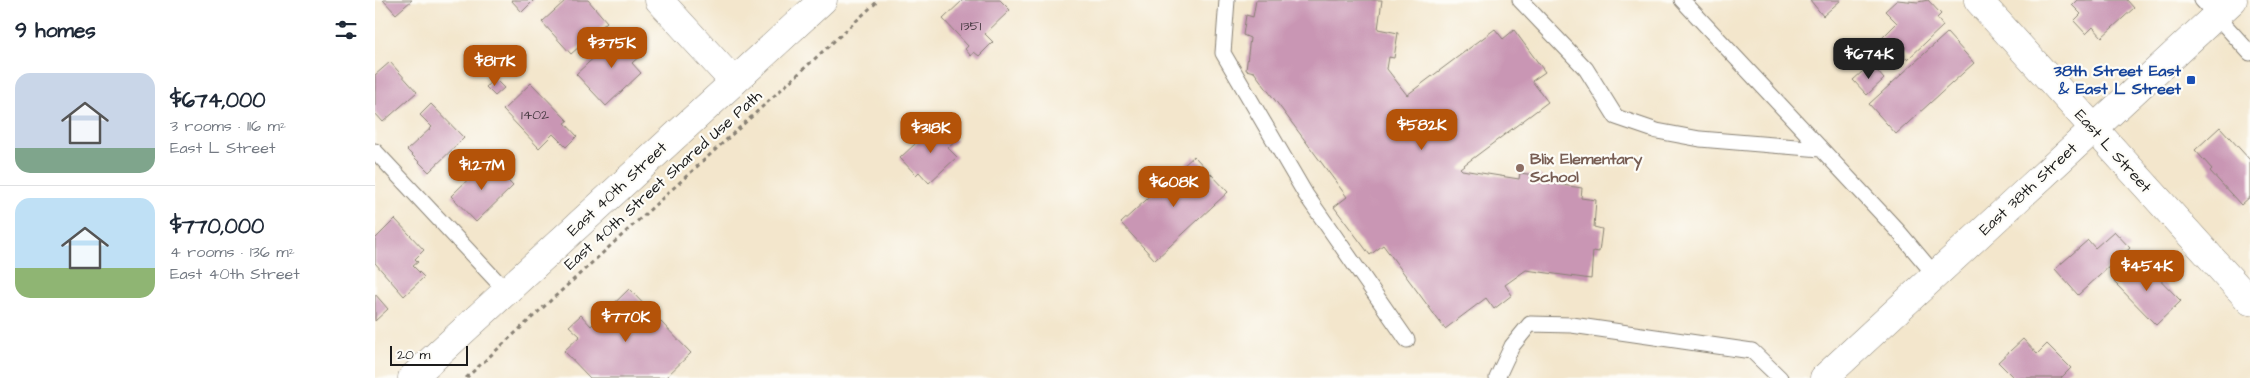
<!DOCTYPE html>
<html lang="en">
<head>
<meta charset="utf-8">
<style>
  body { margin:0; font-family:"Architects Daughter",sans-serif; background:#f6f6f7; color:#1f2937; height:100vh; display:flex; flex-direction:column; font-size:19px; white-space:nowrap }
  * { box-sizing:border-box; margin:0 }
  p { font-size:16px; color:#747a83 }
  .icon { flex:none; width:28px; height:28px; fill:none; stroke:currentColor; stroke-width:2; stroke-linecap:round; stroke-linejoin:round }
  .map { position:relative; flex:1; overflow:hidden }
  .details { display:flex; flex-direction:column; background:#fff; width:375px }
  .details>* { flex:none }
  .scale { position:absolute; left:15px; bottom:12px; width:78px; box-sizing:border-box; padding-left:5px; border:2px solid #1c1c1c; border-top:0; font-size:14px; line-height:18px; white-space:nowrap; color:#1c1c1c; -webkit-text-stroke:4px #fdfcf7; paint-order:stroke }
  .price { position:absolute; translate:-50% -42px; padding:0 11px; border-radius:10px; background:#b45309; color:#fff; font-size:16px; line-height:32px; filter:drop-shadow(0 1px 2px #0008) }
  .price::after { content:''; position:absolute; left:50%; top:30px; width:15px; height:11px; margin-left:-8px; background:inherit; clip-path:polygon(0 0,100% 0,50% 100%) }
  .price.current { background:#222; color:#fff }
  ul { padding:0; list-style:none }
  li { display:flex; align-items:center; gap:15px; height:125px; padding:0 15px }
  li+li { border-top:1px solid #e0e1e3 }
  li span { display:grid; place-items:center; flex:none; width:140px; height:100px; border-radius:15px; color:#555 }
  li>.icon { margin-inline-start:auto }
  span .icon { width:60px; height:60px; fill:#fffc; stroke-width:1 }
  li b { font-size:21px }
  h2 { display:flex; justify-content:space-between; align-items:center; height:60px; padding:0 15px; font-size:21px }
  main { display:flex; flex:1; min-height:0 }
  .map>svg:first-child { display:block }
  .building { fill:#c996b4 }
  .lines { fill:none; stroke-linecap:round; stroke-linejoin:round }
  .lane-casing { stroke:#888174; stroke-width:17 }
  .street-casing { stroke:#888174; stroke-width:29 }
  .secondary-casing { stroke:#888174; stroke-width:29 }
  .path { stroke:#888174; stroke-width:3; stroke-dasharray:4 4; stroke-linecap:butt }
  .lane { stroke:#fff; stroke-width:15 }
  .street { stroke:#fff; stroke-width:28 }
  .secondary { stroke:#fff; stroke-width:28 }
  .transit-dot { fill:#1a4fb4; stroke:#fdfcf7; stroke-width:2 }
  .education-dot { fill:#8d6e63; stroke:#fdfcf7; stroke-width:2 }
  .labels { text-anchor:middle; dominant-baseline:central; stroke-width:4.5; stroke-linejoin:round; paint-order:stroke }
  .number-label { font-size:14px; fill:#473a42 }
  .transit-label { font-size:16px; font-weight:bold; fill:#164399; stroke:#fdfcf7; text-anchor:end }
  .street-label { font-size:16px; fill:#1c1c1c; stroke:#fdfcf7 }
  .education-label { font-size:16px; font-weight:bold; fill:#785e54; stroke:#fdfcf7; text-anchor:start }
</style>
</head>
<body>
<main>
<section class="details">
<h2>9 homes<svg class="icon" aria-label="filters" viewBox="0 0 24 24"><path d="M4 7h16M4 17h16"/><circle cx="9" cy="7" r="2"/><circle cx="15" cy="17" r="2"/></svg></h2>
<ul>
<li><span style="background:linear-gradient(#c9d6e8 75%,#7fa58c 0)"><svg class="icon" aria-label="home" viewBox="0 0 24 24"><path d="M3 11l9-7 9 7M6 9v11h12V9"/></svg></span><div><b>$674,000</b><p>3 rooms · 116 m²</p><p>East L Street</p></div></li>
<li><span style="background:linear-gradient(#bfe0f5 70%,#8fb573 0)"><svg class="icon" aria-label="home" viewBox="0 0 24 24"><path d="M3 11l9-7 9 7M6 9v11h12V9"/></svg></span><div><b>$770,000</b><p>4 rooms · 136 m²</p><p>East 40th Street</p></div></li>
</ul>
</section>
<div class="map">
<svg width="1875" height="378" viewBox="0 0 1875 378">
  <rect width="100%" height="100%" fill="#fdfcf7"/>
  <filter id="ink" filterUnits="userSpaceOnUse"><feTurbulence type="fractalNoise" baseFrequency=".02" numOctaves="2"/><feDisplacementMap in="SourceGraphic" scale="10" xChannelSelector="R" yChannelSelector="G"/><feConvolveMatrix kernelMatrix="1 2 1 2 8 2 1 2 1" color-interpolation-filters="sRGB"/></filter>
  <filter id="wash" filterUnits="userSpaceOnUse"><feTurbulence type="fractalNoise" baseFrequency=".0096" numOctaves="4" result="noise"/><feDisplacementMap in="SourceGraphic" scale="20" xChannelSelector="R" yChannelSelector="G"/><feGaussianBlur stdDeviation="1.12" result="paint"/><feColorMatrix in="noise" values="0 0 0 0 0 0 0 0 0 0 0 0 0 0 0 0 0 1.4 0 .05"/><feComposite in="paint" operator="in"/></filter>
  <g filter="url(#wash)">
    <rect width="100%" height="100%" fill="#f3e6cc"/>
    <g id="blocks">
      <!-- building -->
      <path class="building" d="M8 0H37L21 14Z
        M136 0H159L147 12Z
        M191 0H213L232 22 196 54 167 22Z
        M588 0H625L635 10 610 34 618 42 604 56 599 52 596 56 590 49 593 46 568 19Z
        M881 0H1007L1003 29 1023 33 1019 58 1014 57 1012 69 1032 95 1120 29 1128 39 1139 30 1170 72 1157 81 1173 102 1085 168 1087 170 1144 179 1145 173 1167 176V182L1207 188 1206 198 1221 200 1219 227 1227 229 1224 252 1218 251 1216 279 1151 270 1130 285 1137 295 1119 309 1111 298 1070 329 1008 245 995 255 959 207 972 197 879 72 871 70 875 38 868 35 871 15 878 17Z
        M1435 0H1466L1448 16Z
        M1522 0 1543 2 1553 0 1566 14 1562 18 1568 26 1533 59 1527 53 1521 59 1504 41 1522 23 1510 11Z
        M1702 0H1752L1759 8 1727 37 1718 27 1711 34 1699 21 1706 14 1697 5Z
        M247 32 267 54 257 63 266 73 231 106 201 74Z
        M1572 33 1599 63 1521 134 1494 104Z
        M15 62 42 92 8 122 0 113V75Z
        M1496 64 1509 79 1492 95 1478 80Z
        M119 78 129 88 120 96 111 87Z
        M156 83 193 121 190 123 202 136 191 147 178 134 164 148 128 110Z
        M56 104 89 138 54 172 32 150 57 127 45 115Z
        M568 127 581 141 573 148 582 157 554 183 544 172 541 175 525 158 556 129 561 134Z
        M1845 127 1875 160V197L1866 205 1835 171 1837 169 1820 150Z
        M819 156 853 192 780 260 746 223Z
        M113 160 138 186 101 222 76 196Z
        M20 219 49 250 40 259 43 262 38 266 49 277 29 296 0 263V239Z
        M1739 231 1755 248 1703 295 1680 269 1713 240 1720 248Z
        M1764 258 1806 301 1781 325 1739 282Z
        M254 289 316 353 290 378H215L189 351 205 336 194 326 206 315 216 326Z
        M0 294 13 309 0 321Z
        M1648 339 1662 354 1672 344 1696 368 1686 378H1639L1623 362Z"/>
    </g>
  </g>
  <g filter="url(#ink)">
    <use href="#blocks" fill-opacity="0" stroke="#888174" stroke-width="1"/>
    <g class="lines">
      <!-- lane casing -->
      <g class="lane-casing">
        <path id="lane" d="M852 0 848 53 931 195 1032 340
          M1145 0 1211 69 1241 117 1282 131 1325 139 1446 149
          M1307 0 1523 231 1560 275
          M1827 0 1875 53
          M0 151 131 291
          M1122 378 1137 346 1155 324 1197 325 1377 351 1405 378"/>
      </g>
      <!-- street casing -->
      <g class="street-casing">
        <path id="street" d="M284 0 359 82
          M1603 0 1875 301
          M37 378 448 0"/>
      </g>
      <!-- secondary casing -->
      <g class="secondary-casing">
        <path id="secondary" d="M1449 378 1858 0"/>
      </g>
      <!-- path -->
      <path class="path" d="M91 378 504 0"/>
      <!-- lane -->
      <use href="#lane" class="lane"/>
      <!-- street -->
      <use href="#street" class="street"/>
      <!-- secondary -->
      <use href="#secondary" class="secondary"/>
    </g>
  </g>
  <!-- markers -->
  <rect class="transit-dot" x="1811" y="75" width="10" height="10" rx="2.5"/>
  <circle class="education-dot" cx="1145" cy="168" r="5"/>
  <g class="labels">
    <!-- number labels -->
    <g class="number-label">
      <text x="596" y="26">1351</text>
      <text x="160" y="115">1402</text>
    </g>
    <!-- transit labels -->
    <g class="transit-label">
      <text x="1806" y="71">38th Street East<tspan x="1806" dy="18">&amp; East L Street</tspan></text>
    </g>
    <!-- street labels -->
    <g class="street-label">
      <text transform="translate(1738 151) rotate(48)">East L Street</text>
      <text transform="translate(288 180) rotate(-42)">East 40th Street Shared Use Path</text>
      <text transform="translate(242 189) rotate(-43)">East 40th Street</text>
      <text transform="translate(1653 189) rotate(-43)">East 38th Street</text>
    </g>
    <!-- education labels -->
    <g class="education-label">
      <text x="1155" y="159">Blix Elementary<tspan x="1155" dy="18">School</tspan></text>
    </g>
  </g>
</svg>
<div class="scale">20 m</div>
<b class="price" style="left:237px;top:69px">$375K</b>
<b class="price current" style="left:1494px;top:80px">$674K</b>
<b class="price" style="left:120px;top:87px">$817K</b>
<b class="price" style="left:1047px;top:151px">$582K</b>
<b class="price" style="left:556px;top:154px">$318K</b>
<b class="price" style="left:107px;top:191px">$1.27M</b>
<b class="price" style="left:799px;top:208px">$608K</b>
<b class="price" style="left:1772px;top:292px">$454K</b>
<b class="price" style="left:251px;top:343px">$770K</b>
</div>
</main>
</body>
</html>
